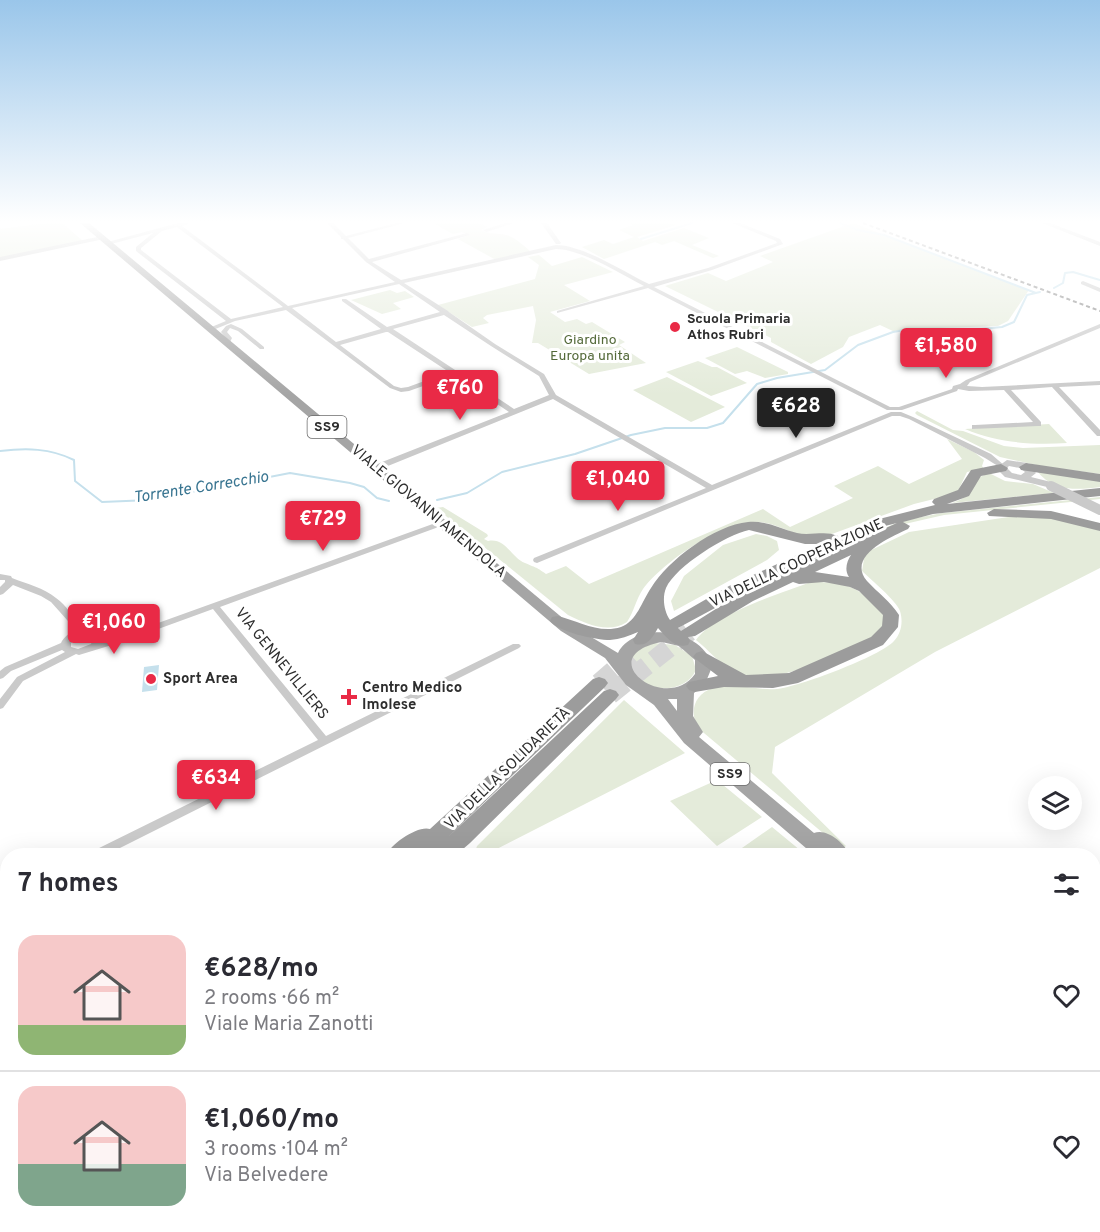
<!DOCTYPE html>
<html lang="en">
<head>
<meta charset="utf-8">
<style>
  body { margin:0; font-family:Overpass,sans-serif; background:#f2f2f3; color:#2b2b33; height:100vh; display:flex; flex-direction:column; font-size:22px; white-space:nowrap }
  * { box-sizing:border-box; margin:0 }
  p { font-size:20px; color:#7c7c81 }
  .icon { flex:none; width:33px; height:33px; fill:none; stroke:currentColor; stroke-width:2; stroke-linecap:round; stroke-linejoin:round }
  .map { position:relative; flex:1; overflow:hidden }
  .panel { position:absolute; left:0px; top:848px; width:1101px; height:386px; display:flex; flex-direction:column; background:#fff; border-radius:24px 24px 0 0; box-shadow:0 6px 24px #0002 }
  .panel>* { flex:none }
  .fabs { position:absolute; left:1028px; top:776px; display:grid; gap:12px }
  .fabs a { display:grid; place-items:center; width:54px; height:54px; border-radius:50%; background:#fff; box-shadow:0 6px 24px #0002; font-size:30px }
  .price { position:absolute; translate:-50% -51px; padding:0 14px; border-radius:6px; background:#e92a46; color:#fff; font-size:20px; line-height:39px; filter:drop-shadow(0 2px 3px #0008) }
  .price::after { content:''; position:absolute; left:50%; top:36px; width:18px; height:14px; margin-left:-9px; background:inherit; clip-path:polygon(0 0,100% 0,50% 100%) }
  .price.current { background:#222; color:#fff }
  ul { padding:0; list-style:none }
  li { display:flex; align-items:center; gap:18px; height:150px; padding:0 18px }
  li+li { border-top:2px solid #e1e1e2 }
  li span { display:grid; place-items:center; flex:none; width:168px; height:120px; border-radius:18px; color:#555 }
  li>.icon { margin-inline-start:auto }
  span .icon { width:72px; height:72px; fill:#fffc; stroke-width:1 }
  li b { font-size:26px }
  h2 { display:flex; justify-content:space-between; align-items:center; height:72px; padding:0 18px; font-size:26px }
  .map>svg:first-child { display:block }
  .green { fill:#e4ebda }
  .water { fill:#c5e0ec }
  .lines { fill:none; stroke-linecap:round; stroke-linejoin:round }
  .stream { stroke:#c5e0ec; stroke-width:2 }
  .trunk-tunnel-far1 { stroke:#d5d5d5; stroke-width:19; stroke-dasharray:19 9; stroke-linecap:butt }
  .trunk-tunnel { stroke:#d5d5d5; stroke-width:24; stroke-dasharray:24 12; stroke-linecap:butt }
  .minor { fill:#cacaca; fill-rule:evenodd }
  .tertiary { fill:#cacaca; fill-rule:evenodd }
  .primary { fill:#a5a5a5; fill-rule:evenodd }
  .trunk { fill:#9c9c9c; fill-rule:evenodd }
  .rail { stroke:#828282; stroke-width:2; stroke-dasharray:4 3; stroke-linecap:butt }
  .tertiary-bridge { stroke:#cacaca; stroke-width:10 }
  .poi-dot { fill:#e92a46; stroke:#fff; stroke-width:2 }
  .labels { text-anchor:middle; dominant-baseline:central; stroke-width:6; stroke-linejoin:round; paint-order:stroke }
  .far-poi-label { font-size:14px; font-weight:bold; fill:#2d2d2d; stroke:#fff; text-anchor:start }
  .far-park-label { font-size:14px; fill:#536939; stroke:#fff }
  .shield { fill:#fff; stroke:#6c6c6c; stroke-width:1.5 }
  .shield-label { font-size:14px; font-weight:bold; fill:#2d2d2d }
  .street-label { font-size:15px; fill:#2d2d2d; stroke:#fff }
  .poi-label { font-size:15px; font-weight:bold; fill:#2d2d2d; stroke:#fff; text-anchor:start }
  .water-label { font-size:16px; font-style:italic; fill:#397591; stroke:#fff }
</style>
</head>
<body>
<div class="map">
<svg width="1100" height="1232" viewBox="0 0 1100 1232">
  <rect width="100%" height="100%" fill="#fff"/>
  <!-- green -->
  <path class="green" d="M47 223H62L83 241 0 259V229Z
    M433 223H479L487 227 481 230C489 234 492 233 500 234 512 234 523 245 531 252L496 260 458 239 469 235 462 232 453 234Z
    M629 223H670L676 225 637 237 643 241 684 228 709 238 692 245 719 256 713 258 674 241 662 245 655 242 604 259 582 247 604 240 613 244 634 237 619 230 633 225Z
    M853 223 1029 290 1008 321 998 326 909 329 895 332 880 325 849 337 843 347 811 364 771 342V338L665 286 708 273 726 281 773 262 760 256Z
    M539 255 552 266 582 257 613 272 564 285 590 301 550 312 565 322 577 319 586 324 592 322 625 342 619 345 646 363 589 374 538 343H532L536 320 533 306 487 315 483 318 489 323 472 327 438 305 535 279 539 265 528 257Z
    M390 290 397 293 405 291 414 297 393 303 401 309 382 314 351 300Z
    M737 347 788 372V374L765 378 747 371 735 374 705 358Z
    M698 361 712 367H717L747 383 711 396 666 372Z
    M667 377 725 407 691 422 633 390Z
    M917 411 953 430 963 431 1004 446 1023 448 1100 445V474L1041 466 1000 457 917 415 915 413Z
    M1049 424 1067 443C1031 445 998 443 965 429Z
    M947 439 974 452 984 460 982 466 984 469 967 472 958 491 954 494 914 504 821 538C798 539 781 524 759 522 724 520 664 561 643 589 636 599 634 612 627 622 609 634 586 624 568 615L436 508 443 507 487 534 488 536 484 539 488 541C505 537 512 558 525 563 536 568 535 566 546 574L566 566 589 584 763 509 790 527 853 498 834 486 878 466 909 484 962 459Z
    M1037 471 1100 480V487C1078 490 1053 492 1037 471Z
    M989 473 1005 481 1033 484 1054 493 952 503C966 498 970 495 973 480Z
    M1100 497V499L944 515 896 526 778 579 775 577 894 524 916 518 942 513Z
    M1015 516 1049 517 1100 529V568L935 652 775 747 772 773 846 846 842 849 698 728C689 712 694 694 713 688 733 681 756 691 777 689 798 687 881 656 894 641 902 632 903 621 900 611 896 600 871 580 862 571L865 553 909 532Z
    M756 534 767 536 777 541 779 550 767 560 674 611 671 601 684 576 723 545Z
    M811 582C849 582 853 586 883 609V627L874 637C839 653 773 690 735 672 719 664 709 650 696 640 714 614 781 593 811 582Z
    M654 643 675 645 692 656 696 670C688 688 663 693 646 684 641 681 636 675 631 671V657L636 650Z
    M624 700 685 753 485 855H474L477 846Z
    M717 780 762 817 717 846 670 801Z
    M772 827 806 855H732Z
    M0 1075 7 1079V1120L0 1130Z"/>
  <!-- water -->
  <path class="water" d="M159 665 157 690 142 692 144 667Z"/>
  <g class="lines">
    <!-- stream -->
    <path class="stream" d="M840 223 858 230 884 235 1036 293
      M641 239 692 223
      M1054 288 1063 283 1065 273 1073 272 1100 280
      M0 451C26 448 50 448 74 460L75 481 102 502 150 500 290 473 350 483 364 487 377 498 389 501
      M437 500 467 493 502 472 575 454 631 435 665 428H707L723 423 757 384 777 378 825 370 858 345 893 332 910 329 971 330 1002 327 1014 322 1027 295 1040 292"/>
    <!-- trunk-tunnel-far1 -->
    <path class="trunk-tunnel-far1" d="M599 683 631 655
      M610 695 689 632"/>
    <!-- trunk-tunnel -->
    <path class="trunk-tunnel" d="M0 1086 8 1082
      M0 1108 8 1104"/>
    <!-- minor -->
    <path class="minor" d="M178 223H190L182 226 288 306 395 282 366 262 343 239H341V237L327 223H333L346 236 396 223H405L348 238 369 259 467 233 470 235 372 262 401 280 556 245C583 245 624 272 649 284L708 268 777 243 776 241 732 223H740L780 239 783 244 712 270 654 287 890 407H899L952 389 953 386 960 384 966 380 1100 324V328L970 382 967 386 982 387 1100 381V385L1059 387 1100 430V436H1097L1052 387 1011 390 1041 422V426H1038L972 429V425H975L1033 422 1004 390 969 391 958 389 957 391 902 410H887L648 288 557 313V311L644 286C621 274 581 249 556 249L404 283 448 311 449 312 495 344 544 374 556 395 712 485 891 412H901L913 417 991 454 1005 466 1001 468 985 458 909 419 900 416H892L537 563 534 562 533 560 534 558 706 488 553 399 378 470H372V466L509 412 454 375 409 391 401 392 390 388 286 310 235 321 213 330H209V328L226 321 136 251V247L153 233 107 245 104 243ZM177 227 283 307 231 319 141 250V248L162 231ZM399 284 440 312 387 327 346 299H342V301L381 329 336 342 292 308ZM444 315 491 346 539 376 549 395 514 409 393 329ZM386 332H388L449 372 408 387 401 388 394 386 340 345Z
      M505 223H514L486 232 483 230Z
      M541 223H547L561 243 560 244H556Z
      M1042 223H1050L1100 242V246Z
      M102 236 104 237V239L0 261V257Z
      M1083 281 1100 288V292L1081 284V282Z
      M231 324 242 329 264 347V349H260L238 331 230 328 227 332 232 338 229 344H225L224 343 226 338 221 332 226 326Z
      M441 521H444L445 523 444 525 220 607 326 736 513 644H519L521 646 519 648 106 855H89L91 852 318 740 213 609 128 640 79 655 76 654 23 681 3 708 0 709V699L17 677 65 652 62 650 11 671 3 678 0 679V671L5 667 61 643C63 638 71 631 76 630L51 602 41 596 13 585 3 594 0 595V587L5 582V580H0V574L11 576 12 578C27 584 44 588 56 598 67 605 72 618 83 626 90 631 96 628 104 636L102 641 122 636ZM89 634 94 637 91 644 78 649 71 647V643L79 636Z
      M8 893V904L0 907V896Z
      M431 1226H451L447 1232H427Z
      M586 1226H603L607 1232H589Z
      M666 1226H685L682 1232H662Z
      M918 1226H936L933 1232H914Z"/>
    <!-- tertiary -->
    <path class="tertiary" d="M1007 460 1027 463 1036 473 1031 477 1051 482 1052 484 1047 487 1005 477 996 468ZM1009 466 1020 468 1025 472 1021 475 1012 473 1007 468Z
      M7 1128 8 1158 0 1163V1131Z
      M0 1169 8 1174V1211L0 1206Z
      M9 1226H29L32 1232H11Z"/>
    <!-- primary -->
    <path class="primary" d="M80 223H89L571 625 618 653C635 620 705 628 712 667L705 684 694 693 693 716 703 732 699 737 814 833C827 828 844 843 850 855H814L684 743 654 705 626 685 605 658 561 631ZM662 642 679 646 695 660V674C666 715 589 656 662 642ZM668 699H677V711Z
      M1094 1053 1100 1056V1097L1094 1094Z"/>
    <!-- trunk -->
    <path class="trunk" d="M1026 463 1100 474V482L1021 470 1019 467Z
      M1001 464 1008 468 1006 471 981 476 969 496 947 504 1100 488V496L933 514 903 522 910 526 908 529C891 537 846 556 867 581 878 593 890 601 899 615L898 627 883 645 798 683 773 688 724 687 695 692 689 690 686 686 689 682 718 676 693 657 696 653 702 651 746 675 789 673 871 637 882 626 883 615 859 591 850 587 824 582 799 584 793 582 753 601 695 636 688 637 690 641 688 645C675 649 666 637 658 628 652 638 648 647 635 644L633 640 638 632C629 636 620 639 610 640 596 640 558 632 550 621L552 617 558 616C578 621 599 634 621 627 637 621 642 601 651 588 668 560 715 525 748 522 765 520 781 529 797 533 810 536 827 530 837 536L871 521 935 505 932 502 934 499 958 490 971 470ZM897 523 741 593 681 631 678 628 741 594 881 527ZM749 530 805 544H821L729 586 670 620C664 611 662 598 666 588 676 566 726 535 749 530ZM851 555C847 561 844 570 849 577L815 572Z
      M994 509 1051 511 1100 523V531L1051 519 989 516 987 513Z
      M599 677 605 679 608 683 605 687 448 837 604 691 610 689 616 691 619 695 616 699 470 843 456 855H386C391 844 418 825 430 829L593 679Z
      M8 1041V1065L0 1068V1044Z"/>
    <!-- rail -->
    <path class="rail" d="M863 223 1100 311"/>
    <!-- tertiary-bridge -->
    <path class="tertiary-bridge" d="M1051 486 1100 510"/>
  </g>
  <!-- sky -->
  <linearGradient id="sky" x2="0" y2="1"><stop stop-color="#9ac6ea"/><stop offset="0.56" stop-color="#fff"/><stop offset="1" stop-color="#fff" stop-opacity="0"/></linearGradient>
  <rect width="1100" height="395" fill="url(#sky)"/>
  <!-- markers -->
  <g class="poi-dot">
    <circle cx="675" cy="327" r="6"/>
    <circle cx="151" cy="679" r="6"/>
    <path d="M346 688h6v6h6v6h-6v6h-6v-6h-6v-6h6z"/>
  </g>
  <g class="labels">
    <!-- far-poi labels -->
    <g class="far-poi-label">
      <text x="687" y="319">Scuola Primaria<tspan x="687" dy="16">Athos Rubri</tspan></text>
    </g>
    <!-- far-park labels -->
    <g class="far-park-label">
      <text x="590" y="340">Giardino<tspan x="590" dy="16">Europa unita</tspan></text>
    </g>
    <!-- shield labels -->
    <g class="shield">
      <rect x="307.5" y="416" width="39" height="22" rx="4.5"/>
      <rect x="710.5" y="763" width="39" height="22" rx="4.5"/>
    </g>
    <g class="shield-label">
      <text x="327" y="427">SS9</text>
      <text x="730" y="774">SS9</text>
    </g>
    <!-- street labels -->
    <g class="street-label">
      <text transform="translate(428 512) rotate(40)">VIALE GIOVANNI AMENDOLA</text>
      <text transform="translate(797 564) rotate(-25)">VIA DELLA COOPERAZIONE</text>
      <text transform="translate(281 664) rotate(51)">VIA GENNEVILLIERS</text>
      <text transform="translate(508 769) rotate(-44)">VIA DELLA SOLIDARIETÀ</text>
    </g>
    <!-- poi labels -->
    <g class="poi-label">
      <text x="163" y="679">Sport Area</text>
      <text x="362" y="688">Centro Medico<tspan x="362" dy="17">Imolese</tspan></text>
    </g>
    <!-- water labels -->
    <g class="water-label">
      <text transform="translate(201 488) rotate(-9)">Torrente Correcchio</text>
    </g>
  </g>
</svg>
<div class="fabs">
<a><svg class="icon" aria-label="layers" viewBox="0 0 24 24"><path d="M12 4l9 5-9 5-9-5zM3 14l9 5 9-5"/></svg></a>
</div>
<b class="price" style="left:946px;top:379px">€1,580</b>
<b class="price" style="left:460px;top:421px">€760</b>
<b class="price current" style="left:796px;top:439px">€628</b>
<b class="price" style="left:618px;top:512px">€1,040</b>
<b class="price" style="left:323px;top:552px">€729</b>
<b class="price" style="left:114px;top:655px">€1,060</b>
<b class="price" style="left:216px;top:811px">€634</b>
<section class="panel">
<h2>7 homes<svg class="icon" aria-label="filters" viewBox="0 0 24 24"><path d="M4 7h16M4 17h16"/><circle cx="9" cy="7" r="2"/><circle cx="15" cy="17" r="2"/></svg></h2>
<ul>
<li><span style="background:linear-gradient(#f6c9c9 75%,#8fb573 0)"><svg class="icon" aria-label="home" viewBox="0 0 24 24"><path d="M3 11l9-7 9 7M6 9v11h12V9"/></svg></span><div><b>€628/mo</b><p>2 rooms · 66 m²</p><p>Viale Maria Zanotti</p></div><svg class="icon" aria-label="heart" viewBox="0 0 24 24"><path d="M12 20l-8-8c-3-5 5-10 8-4 3-6 11-1 8 4z"/></svg></li>
<li><span style="background:linear-gradient(#f6c9c9 65%,#7fa58c 0)"><svg class="icon" aria-label="home" viewBox="0 0 24 24"><path d="M3 11l9-7 9 7M6 9v11h12V9"/></svg></span><div><b>€1,060/mo</b><p>3 rooms · 104 m²</p><p>Via Belvedere</p></div><svg class="icon" aria-label="heart" viewBox="0 0 24 24"><path d="M12 20l-8-8c-3-5 5-10 8-4 3-6 11-1 8 4z"/></svg></li>
</ul>
</section>
</div>
</body>
</html>
